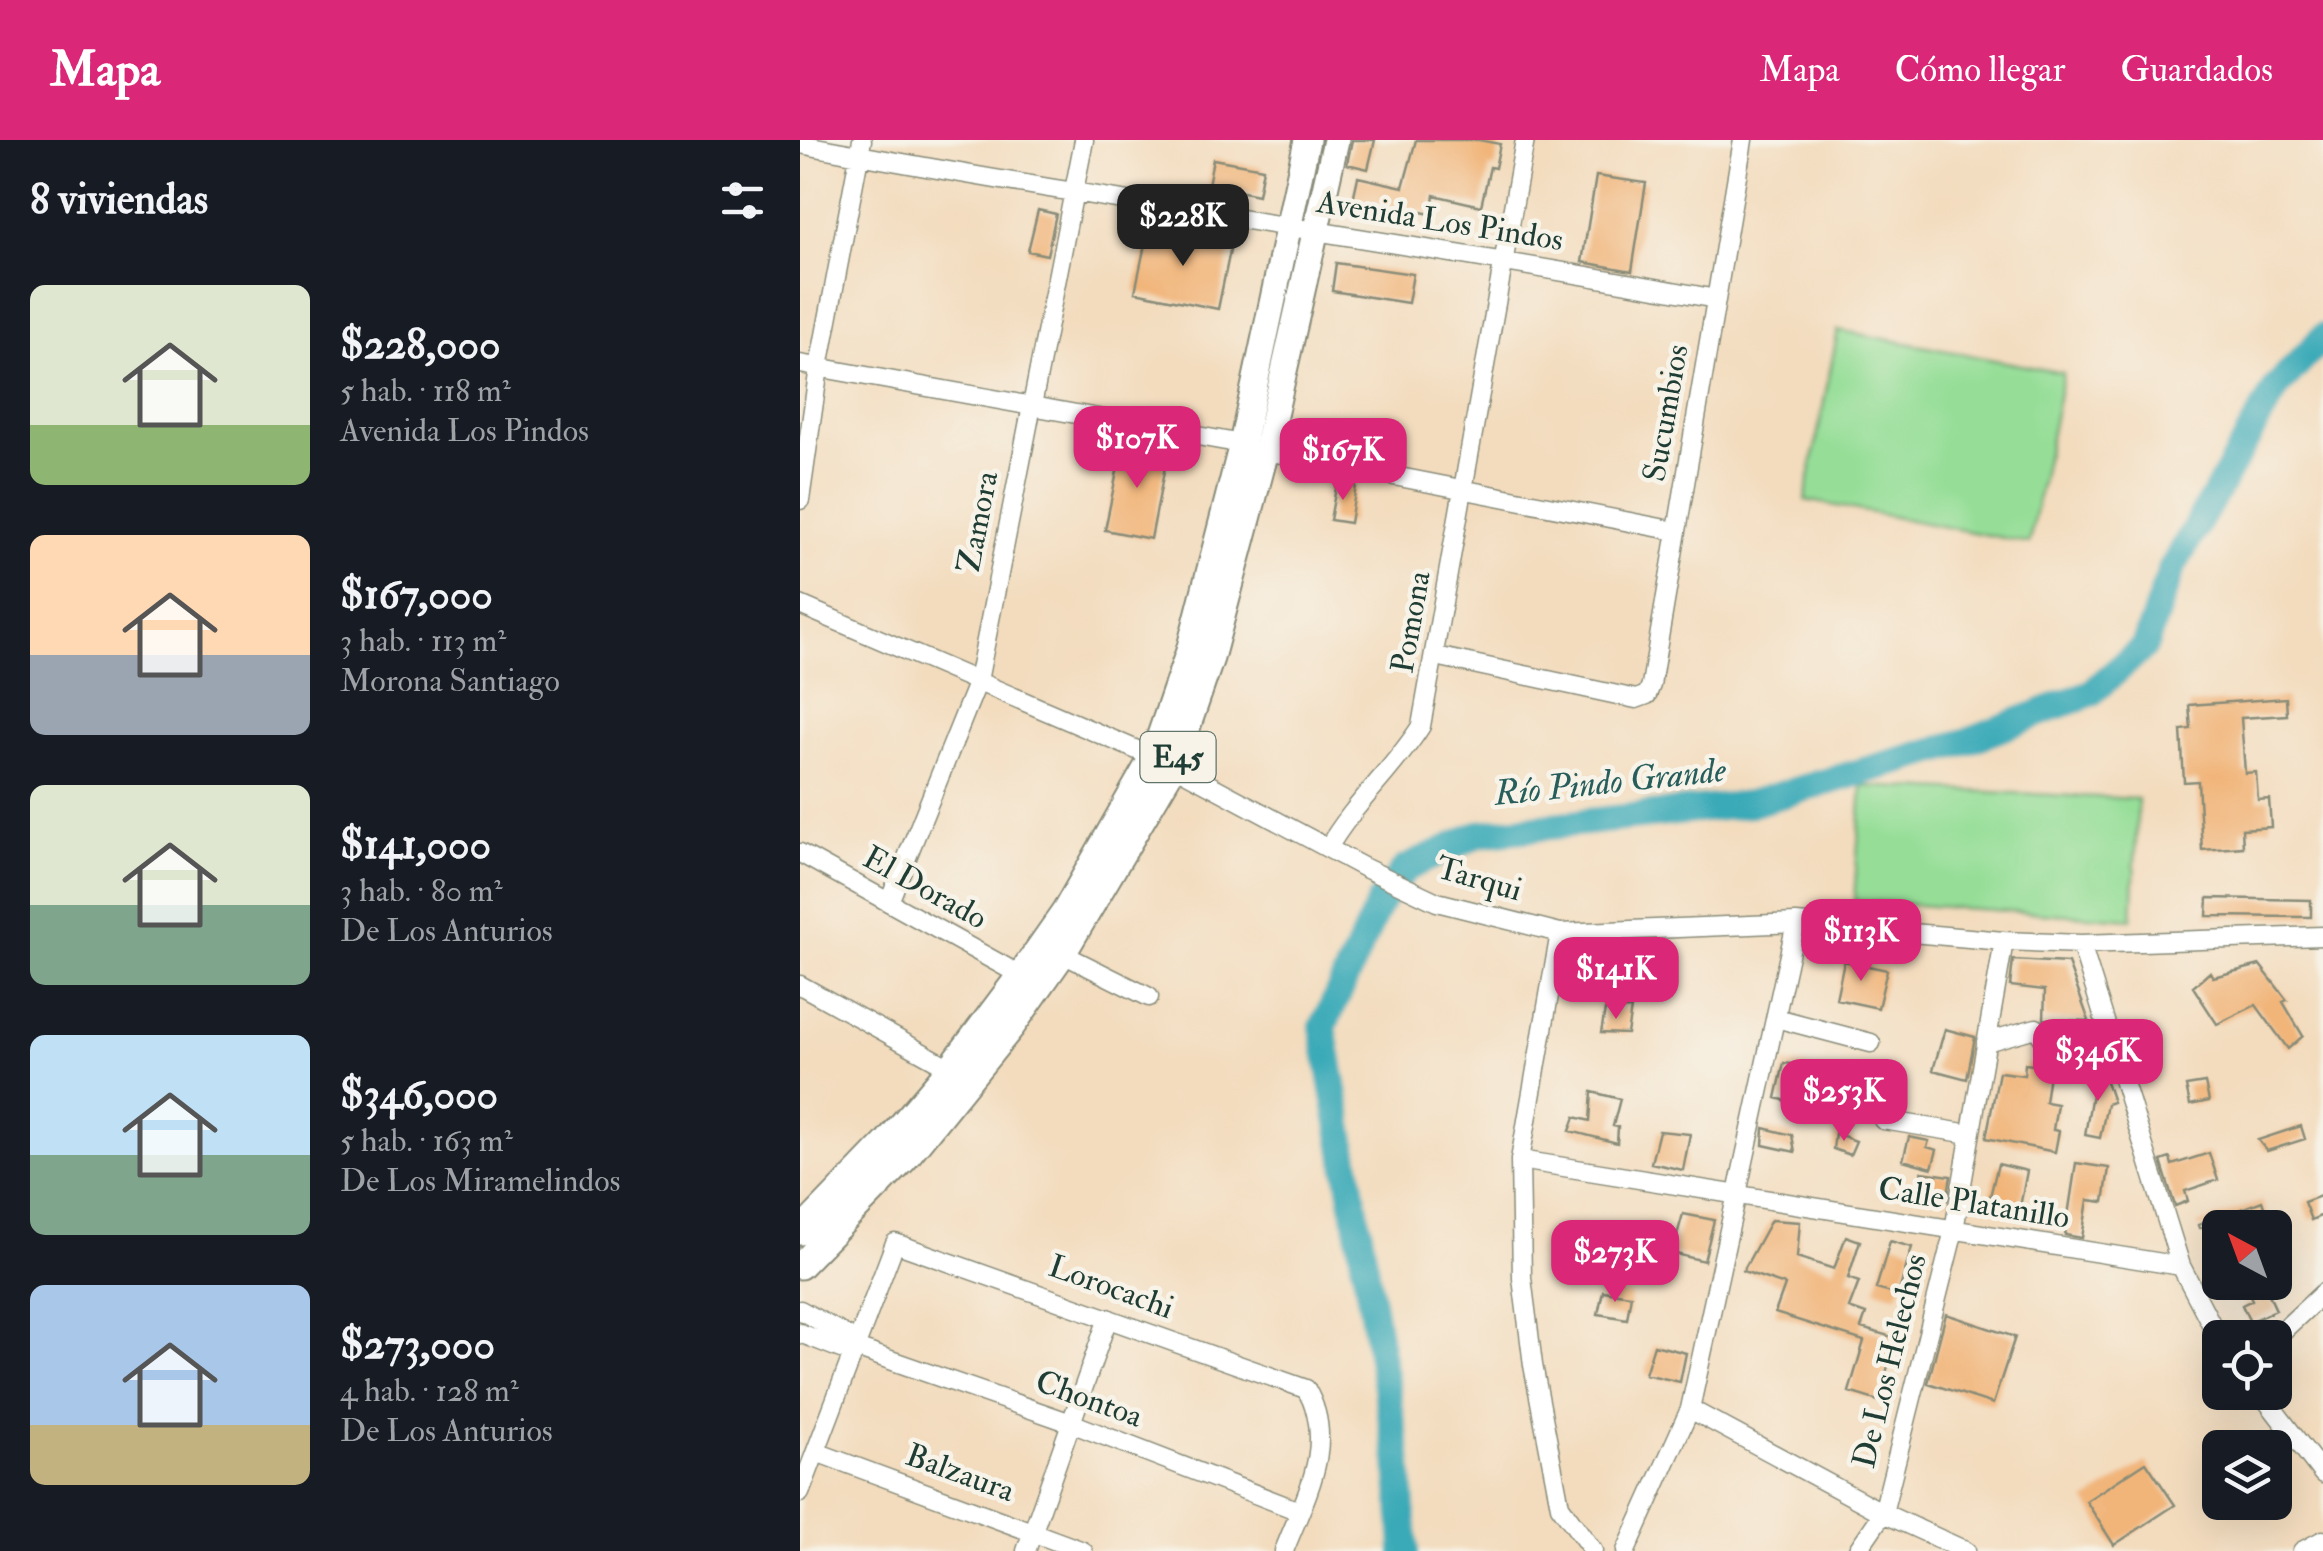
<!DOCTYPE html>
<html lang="es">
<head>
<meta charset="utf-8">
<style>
  body { margin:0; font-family:"IM FELL Double Pica",serif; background:#20242c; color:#f1f3f6; height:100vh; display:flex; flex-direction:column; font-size:38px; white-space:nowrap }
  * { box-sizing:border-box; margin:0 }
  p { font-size:32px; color:#9ea1a6 }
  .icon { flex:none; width:55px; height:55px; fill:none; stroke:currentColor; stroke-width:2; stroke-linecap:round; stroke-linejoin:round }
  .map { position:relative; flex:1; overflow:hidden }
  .panel { display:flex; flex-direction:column; background:#171b24; width:800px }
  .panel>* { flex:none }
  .needle { width:65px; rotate:319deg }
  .buttons { position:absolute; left:1402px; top:1070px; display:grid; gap:20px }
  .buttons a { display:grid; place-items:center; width:90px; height:90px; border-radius:15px; background:#171b24; box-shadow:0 10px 40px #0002; font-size:50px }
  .price { position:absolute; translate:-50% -85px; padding:0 22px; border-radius:20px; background:#db2777; color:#fff; font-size:32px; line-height:65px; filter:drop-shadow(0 2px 5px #0008) }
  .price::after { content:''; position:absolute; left:50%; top:60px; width:30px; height:22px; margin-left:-15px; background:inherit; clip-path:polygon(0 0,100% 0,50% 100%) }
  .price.on { background:#222; color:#fff }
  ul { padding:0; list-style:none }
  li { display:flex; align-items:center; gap:30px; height:250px; padding:0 30px }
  li span { display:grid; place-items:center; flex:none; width:280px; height:200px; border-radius:15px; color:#555 }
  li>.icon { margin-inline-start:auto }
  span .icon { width:120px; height:120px; fill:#fffc; stroke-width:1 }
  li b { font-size:42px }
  h2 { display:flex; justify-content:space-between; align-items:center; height:120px; padding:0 30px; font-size:42px }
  header { display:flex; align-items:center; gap:60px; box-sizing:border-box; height:140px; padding:0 50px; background:#db2777; color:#fff }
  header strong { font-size:48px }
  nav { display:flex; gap:55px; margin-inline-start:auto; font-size:35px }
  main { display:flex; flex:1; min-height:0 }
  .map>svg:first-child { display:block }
  .green { fill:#96de98; stroke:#5a8e66; stroke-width:2.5 }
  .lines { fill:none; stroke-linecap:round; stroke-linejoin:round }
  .river { stroke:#3aaab8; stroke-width:28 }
  .building { fill:#f1b57a }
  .minor-casing { stroke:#898c79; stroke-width:21 }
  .highway-casing { stroke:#898c79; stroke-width:29 }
  .minor { stroke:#fff; stroke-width:18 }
  .highway { stroke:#fff; stroke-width:25 }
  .labels { text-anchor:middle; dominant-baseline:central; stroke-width:9; stroke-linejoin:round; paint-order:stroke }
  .shield { fill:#f7f3e8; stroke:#60746a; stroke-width:2.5 }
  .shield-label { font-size:30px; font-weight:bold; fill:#1f3d34 }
  .street-label { font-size:32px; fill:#1f3d34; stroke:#f7f3e8 }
  .water-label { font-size:35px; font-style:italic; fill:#275e5c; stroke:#f7f3e8 }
</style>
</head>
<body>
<header>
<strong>Mapa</strong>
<nav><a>Mapa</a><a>Cómo llegar</a><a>Guardados</a></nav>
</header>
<main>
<section class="panel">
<h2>8 viviendas<svg class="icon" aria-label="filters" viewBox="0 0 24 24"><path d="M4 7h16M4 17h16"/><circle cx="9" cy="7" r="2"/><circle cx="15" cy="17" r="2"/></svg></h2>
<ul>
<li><span style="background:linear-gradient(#dfe7d0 70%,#8fb573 0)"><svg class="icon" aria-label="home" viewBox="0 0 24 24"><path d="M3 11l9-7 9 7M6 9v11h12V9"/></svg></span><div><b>$228,000</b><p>5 hab. · 118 m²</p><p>Avenida Los Pindos</p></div></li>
<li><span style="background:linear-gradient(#ffd9b3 60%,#9aa5b1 0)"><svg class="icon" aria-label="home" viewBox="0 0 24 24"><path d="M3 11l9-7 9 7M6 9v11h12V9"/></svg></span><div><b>$167,000</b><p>3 hab. · 113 m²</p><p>Morona Santiago</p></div></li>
<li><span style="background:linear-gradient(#dfe7d0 60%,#7fa58c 0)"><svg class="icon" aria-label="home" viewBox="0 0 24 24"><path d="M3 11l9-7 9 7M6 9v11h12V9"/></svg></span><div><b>$141,000</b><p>3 hab. · 80 m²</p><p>De Los Anturios</p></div></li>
<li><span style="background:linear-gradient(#bfe0f5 60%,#7fa58c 0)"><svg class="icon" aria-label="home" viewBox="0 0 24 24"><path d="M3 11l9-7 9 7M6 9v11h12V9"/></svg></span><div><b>$346,000</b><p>5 hab. · 163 m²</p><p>De Los Miramelindos</p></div></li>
<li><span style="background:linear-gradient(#a9c7e8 70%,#c2b280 0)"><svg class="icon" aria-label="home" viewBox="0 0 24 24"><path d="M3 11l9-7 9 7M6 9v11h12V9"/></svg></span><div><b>$273,000</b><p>4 hab. · 128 m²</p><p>De Los Anturios</p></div></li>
</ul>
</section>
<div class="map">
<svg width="1523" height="1411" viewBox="0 0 1523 1411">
  <rect width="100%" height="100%" fill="#f7f3e8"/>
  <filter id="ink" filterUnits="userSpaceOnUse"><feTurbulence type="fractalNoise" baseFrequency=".01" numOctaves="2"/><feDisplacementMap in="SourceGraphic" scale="20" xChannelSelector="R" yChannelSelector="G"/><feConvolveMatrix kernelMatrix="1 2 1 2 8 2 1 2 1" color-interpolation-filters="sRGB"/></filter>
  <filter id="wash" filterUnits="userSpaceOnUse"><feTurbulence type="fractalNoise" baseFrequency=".0048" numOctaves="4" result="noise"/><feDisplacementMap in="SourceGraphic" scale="40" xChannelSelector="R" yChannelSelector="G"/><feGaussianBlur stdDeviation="2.25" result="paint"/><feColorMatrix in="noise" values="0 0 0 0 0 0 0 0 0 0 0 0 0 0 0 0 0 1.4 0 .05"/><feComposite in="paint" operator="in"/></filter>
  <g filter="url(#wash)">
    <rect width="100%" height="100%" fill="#f3dcbe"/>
    <!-- green -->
    <path class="green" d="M1038 190 1263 233 1229 403 1005 360Z
      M1062 646 1338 659 1332 779 1054 761Z"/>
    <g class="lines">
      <!-- river -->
      <path class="river" d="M605 1411 599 1321 523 887 580 762 605 729 679 694 949 664 1165 602 1291 553 1344 507 1372 428 1477 247 1523 197"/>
    </g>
    <g id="blocks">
      <!-- building -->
      <path class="building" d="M552 0H575L568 29 547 24Z
        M616 0H679L700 4 695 28 690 27 681 66 634 55 631 74 580 64 579 70 552 64 558 37 603 47Z
        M413 19 463 28 458 55 408 45Z
        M796 36 846 43 832 131 782 122Z
        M238 70 256 74 247 115 228 111Z
        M348 90 431 106 418 169 335 152Z
        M536 123 613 134 608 163 532 151Z
        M323 302 368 311 351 399 305 390Z
        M537 342 556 346 550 383 530 380Z
        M1486 558 1487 575 1441 578 1445 633 1456 632 1458 660 1469 659 1471 687 1442 689 1443 707 1402 710 1398 641 1384 642 1381 590 1391 589 1389 565Z
        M1408 758 1511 760V777L1407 776Z
        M1213 820 1268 823 1289 881 1244 879 1245 850 1210 846Z
        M1044 821 1087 830 1078 868 1036 859Z
        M1460 825 1487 860 1483 862 1503 896 1488 909 1456 865 1417 884 1393 847 1410 832 1413 837Z
        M831 869 827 894 801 893 805 870Z
        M1145 889 1175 897 1167 939 1133 930Z
        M1352 889 1360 924 1335 936 1324 898Z
        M1298 918 1313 962 1307 964 1300 998 1285 995Z
        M984 923 1027 929 1014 968 976 958Z
        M1225 924 1250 927 1245 962 1257 964 1253 990 1259 991 1255 1012 1186 998 1199 932 1224 935Z
        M1405 943 1409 961 1390 965 1386 946Z
        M792 952 820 959 813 986 818 987 817 1003 770 991 775 977 790 981Z
        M1501 986 1505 999 1467 1011 1458 1000Z
        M964 988 992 995 995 1012 963 1005Z
        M859 991 890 994 883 1030 851 1023Z
        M1035 993 1056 1001 1050 1015 1033 1009Z
        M1109 997 1129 1001 1127 1007 1137 1010 1132 1028 1103 1020Z
        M1409 1013 1418 1040 1385 1051 1388 1061 1375 1066 1361 1021 1370 1018 1372 1025Z
        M1276 1023 1309 1028 1304 1062 1288 1060 1282 1098 1265 1095Z
        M1198 1024 1227 1031 1219 1072 1188 1065Z
        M1122 1032 1151 1036 1147 1060 1119 1056Z
        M1523 1055V1075L1511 1080 1504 1062Z
        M1462 1061 1470 1084 1459 1088H1399L1398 1085Z
        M883 1074 914 1080 904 1121 872 1113Z
        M971 1080 1000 1082 997 1117 1034 1129 1046 1096 1060 1101 1048 1138 1059 1142 1049 1168 1066 1174 1061 1188 1096 1198 1078 1261 1049 1252 1064 1201 975 1173 985 1145 943 1131Z
        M1090 1101 1112 1107 1098 1155 1076 1149Z
        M1444 1142H1463L1476 1170 1450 1182 1442 1165 1452 1160Z
        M803 1151 831 1155 827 1179 798 1174Z
        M1146 1174 1215 1197 1193 1264 1128 1243Z
        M854 1205 886 1213 880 1242 845 1234Z
        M1346 1322 1375 1365 1314 1405 1286 1361Z"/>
    </g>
  </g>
  <g filter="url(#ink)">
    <use href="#blocks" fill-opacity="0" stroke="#898c79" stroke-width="2.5"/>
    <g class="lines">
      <!-- minor casing -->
      <g class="minor-casing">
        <path id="minor" d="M0 4C304 62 612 102 916 159
          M0 224 442 304
          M466 311 876 391
          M0 360 19 227 62 0
          M0 465 374 626 563 727 637 762 760 793 996 783 1204 801 1281 804 1523 796
          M636 516 836 559 847 555 851 545 943 0
          M528 708C554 663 594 629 621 586L725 0
          M0 713 220 835
          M89 762 178 541 284 0
          M760 793 720 1020 722 1138 733 1225 760 1366 793 1411
          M1281 804 1381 1126 1420 1201
          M263 814 349 857
          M0 845 150 928
          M976 878 1071 903
          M1186 902 1236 888 1254 914
          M1083 980 1170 994
          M720 1020 1381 1126
          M0 1170 47 1196 56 1208
          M0 1193 41 1209 56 1208 271 1283 499 1371
          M1475 1198 1523 1153
          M1460 1252 1523 1334
          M890 1269 1083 1373 1166 1411
          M16 1312 283 1411
          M0 1353 95 1103 506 1249C538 1303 504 1359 484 1411
          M226 1411 308 1178
          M826 1411 890 1269 996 783
          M1057 1411 1083 1373 1154 1090 1204 801
          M1502 1411 1523 1400"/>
      </g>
      <!-- highway casing -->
      <g class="highway-casing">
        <path id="highway" d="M0 1092 86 1003 150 928 220 835 265 771 353 616 389 511 442 304 507 0
          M0 1126 105 1019 211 888 263 814 374 626 411 518 466 311 536 0"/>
      </g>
      <!-- minor -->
      <use href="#minor" class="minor"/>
      <!-- highway -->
      <use href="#highway" class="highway"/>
    </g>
  </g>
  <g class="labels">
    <!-- shield labels -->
    <rect class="shield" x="340.5" y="592" width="75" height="50" rx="8"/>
    <g class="shield-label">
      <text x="378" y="617">E45</text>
    </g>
    <!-- street labels -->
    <g class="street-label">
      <text transform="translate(640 81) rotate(9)">Avenida Los Pindos</text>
      <text transform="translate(866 273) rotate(-80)">Sucumbios</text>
      <text transform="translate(178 382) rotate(-79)">Zamora</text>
      <text transform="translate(611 482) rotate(-80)">Pomona</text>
      <text transform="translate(679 739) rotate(16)">Tarqui</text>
      <text transform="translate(125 748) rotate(29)">El Dorado</text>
      <text transform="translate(1174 1063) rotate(9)">Calle Platanillo</text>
      <text transform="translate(311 1147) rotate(20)">Lorocachi</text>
      <text transform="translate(1090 1221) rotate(-76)">De Los Helechos</text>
      <text transform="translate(289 1259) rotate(20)">Chontoa</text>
      <text transform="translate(160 1333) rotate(20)">Balzaura</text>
    </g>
    <!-- water labels -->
    <g class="water-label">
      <text transform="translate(810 642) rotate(-6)">Río Pindo Grande</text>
    </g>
  </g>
</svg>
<div class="buttons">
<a><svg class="needle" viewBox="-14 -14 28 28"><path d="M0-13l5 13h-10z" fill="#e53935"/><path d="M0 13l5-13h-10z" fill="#9ea1a6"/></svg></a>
<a><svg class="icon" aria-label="locate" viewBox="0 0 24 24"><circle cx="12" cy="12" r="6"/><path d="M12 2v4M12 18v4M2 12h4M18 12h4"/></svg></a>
<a><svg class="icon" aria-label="layers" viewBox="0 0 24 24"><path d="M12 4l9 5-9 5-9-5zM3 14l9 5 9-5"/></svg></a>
</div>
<b class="price on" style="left:383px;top:129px">$228K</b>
<b class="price" style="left:337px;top:351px">$107K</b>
<b class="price" style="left:543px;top:363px">$167K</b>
<b class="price" style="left:1061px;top:844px">$113K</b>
<b class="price" style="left:816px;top:882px">$141K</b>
<b class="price" style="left:1298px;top:964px">$346K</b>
<b class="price" style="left:1044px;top:1004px">$253K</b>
<b class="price" style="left:815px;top:1165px">$273K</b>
</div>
</main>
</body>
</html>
